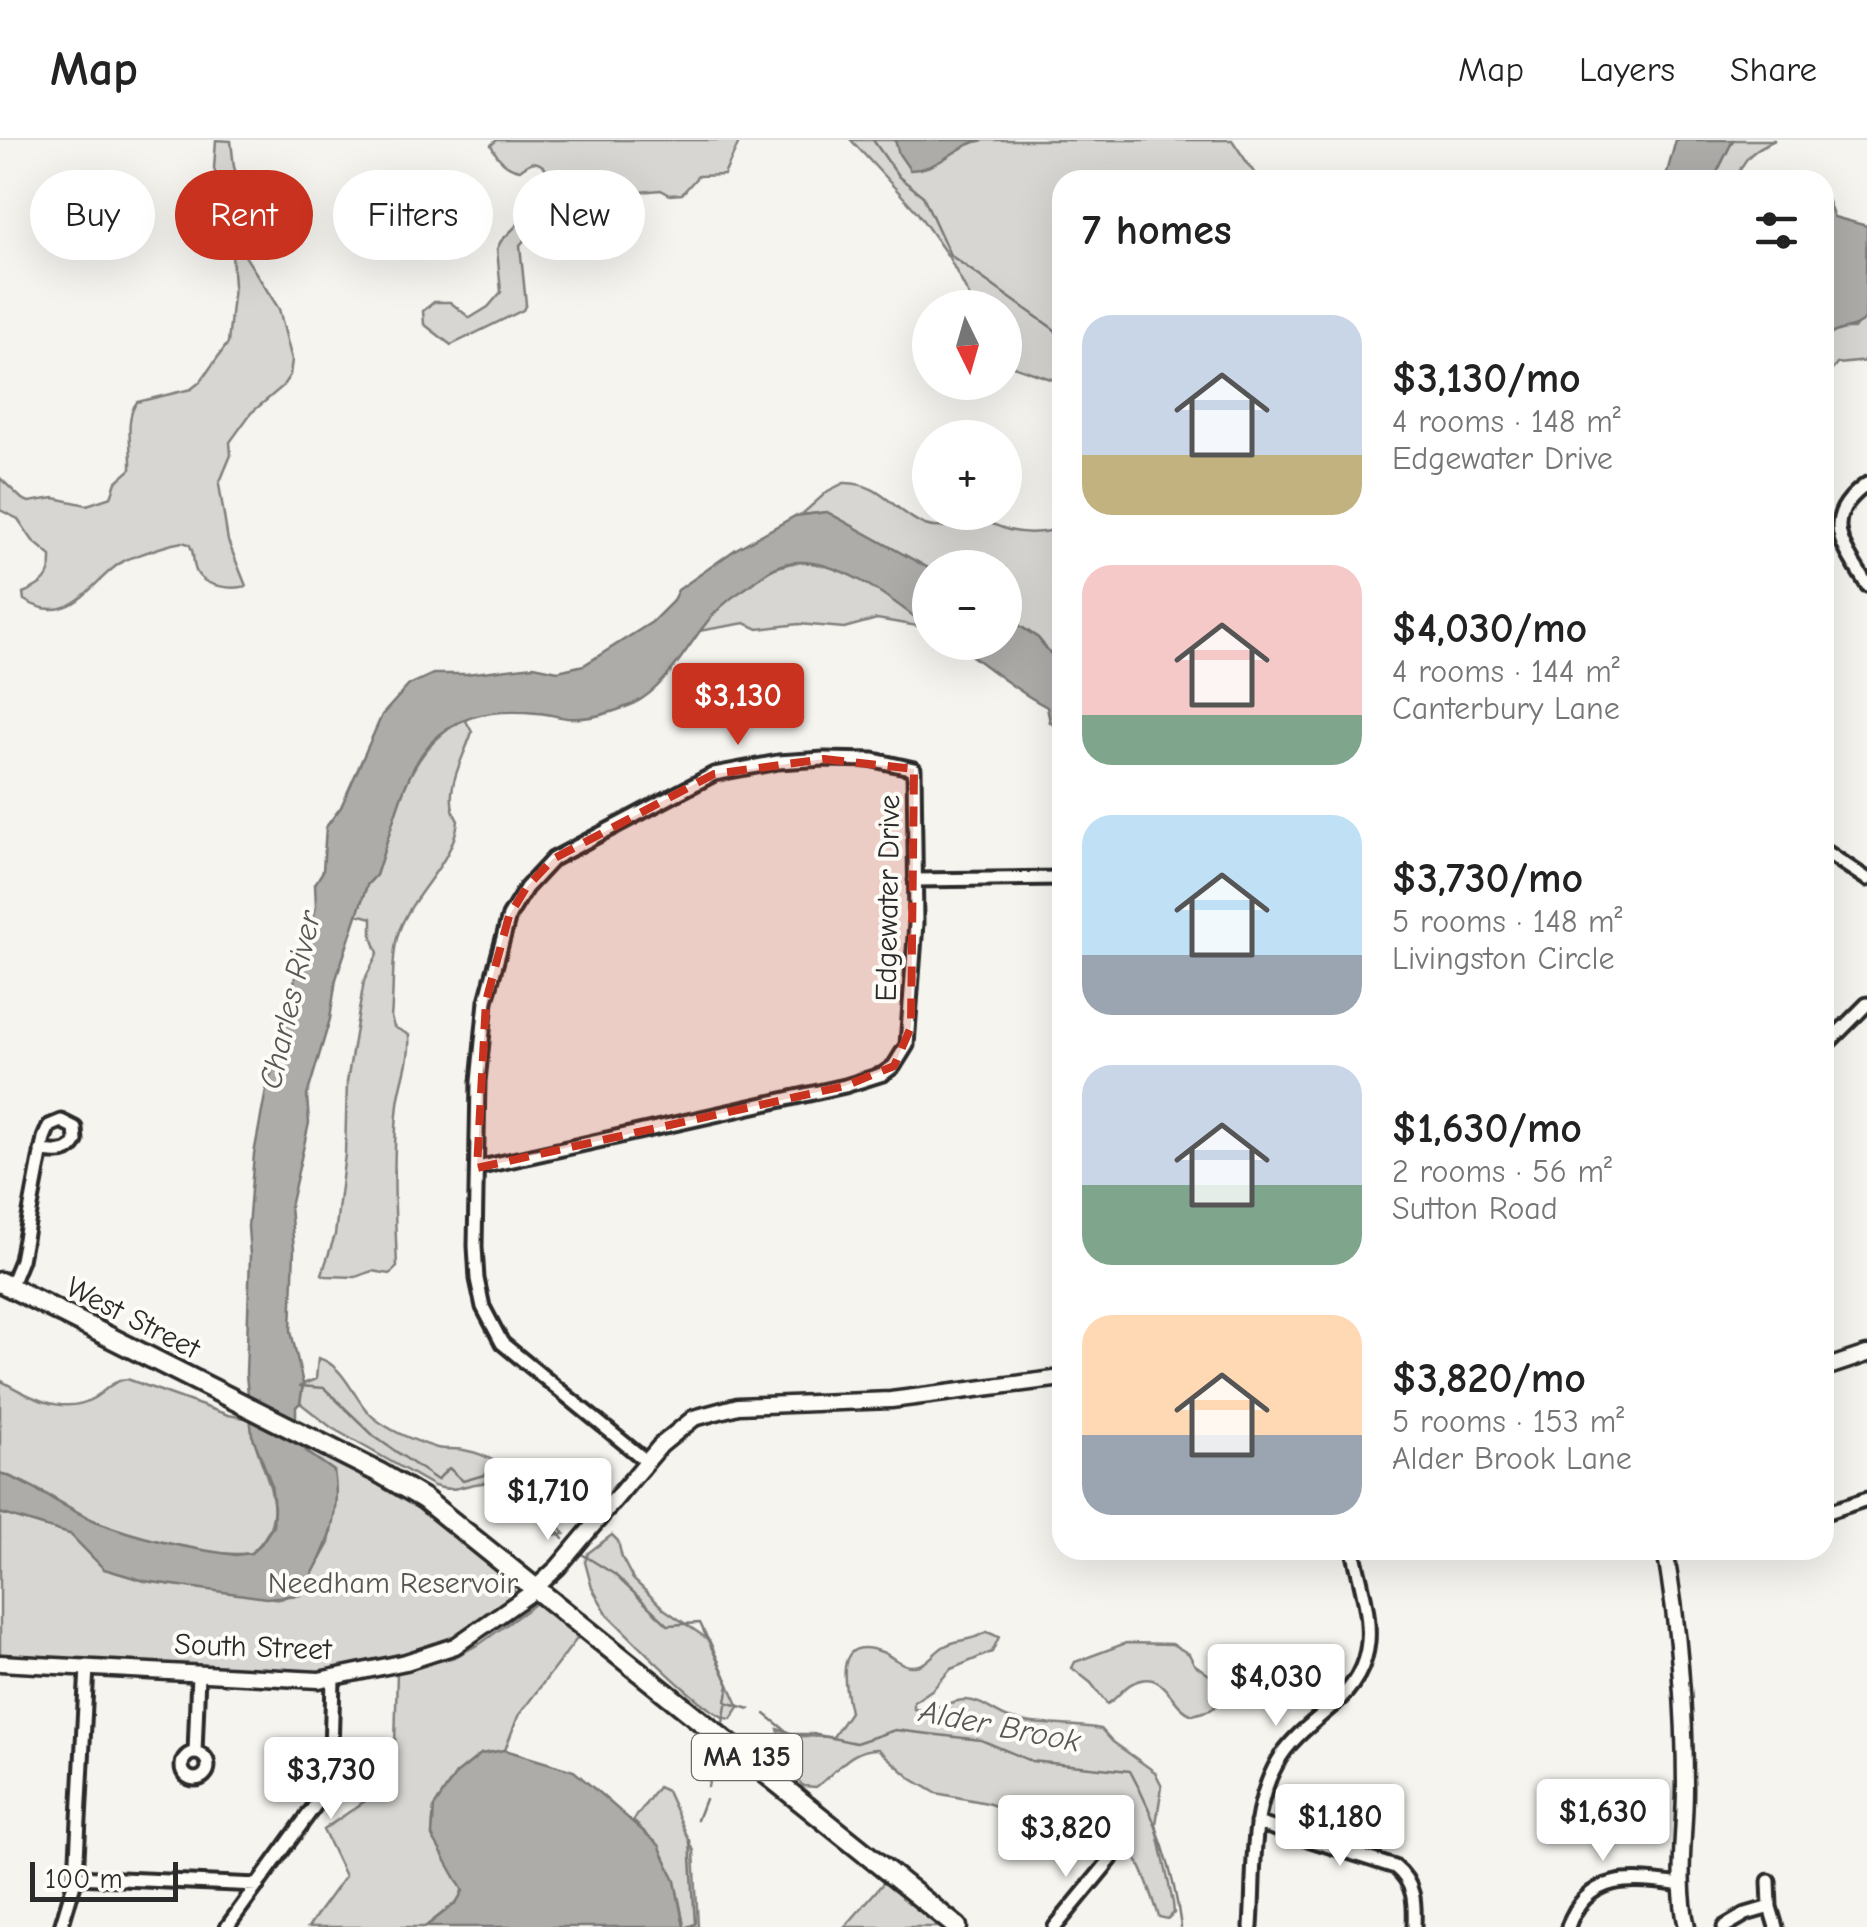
<!DOCTYPE html>
<html lang="en">
<head>
<meta charset="utf-8">
<style>
  body { margin:0; font-family:"Comic Neue",sans-serif; background:#f2f2f2; color:#222; height:100vh; display:flex; flex-direction:column; font-size:38px; white-space:nowrap }
  * { box-sizing:border-box; margin:0 }
  p { font-size:32px; color:#767676 }
  .icon { flex:none; width:55px; height:55px; fill:none; stroke:currentColor; stroke-width:2; stroke-linecap:round; stroke-linejoin:round }
  .map { position:relative; flex:1; overflow:hidden }
  .sheet { position:absolute; left:1052px; top:30px; width:782px; height:1390px; display:flex; flex-direction:column; background:#fff; border-radius:30px; box-shadow:0 10px 40px #0002 }
  .sheet>* { flex:none }
  .hud { position:absolute; left:30px; top:30px; width:872px; height:90px; display:flex; gap:20px }
  .needle { width:65px; rotate:175deg }
  .controls { position:absolute; left:912px; top:150px; display:grid; gap:20px }
  .controls a { display:grid; place-items:center; width:110px; height:110px; border-radius:50%; background:#fff; box-shadow:0 10px 40px #0002; font-size:50px }
  .scale { position:absolute; left:30px; bottom:25px; width:148px; box-sizing:border-box; padding-left:10px; border:5px solid #2b2b2b; border-top:0; font-size:28px; line-height:35px; white-space:nowrap; color:#2b2b2b; -webkit-text-stroke:8px #fdfcf7; paint-order:stroke }
  .price { position:absolute; translate:-50% -85px; padding:0 22px; border-radius:10px; background:#fff; color:#222; font-size:32px; line-height:65px; filter:drop-shadow(0 2px 5px #0008) }
  .price::after { content:''; position:absolute; left:50%; top:60px; width:30px; height:22px; margin-left:-15px; background:inherit; clip-path:polygon(0 0,100% 0,50% 100%) }
  .price.on { background:#c8321e; color:#fff }
  ul { padding:0; list-style:none }
  li { display:flex; align-items:center; gap:30px; height:250px; padding:0 30px }
  li span { display:grid; place-items:center; flex:none; width:280px; height:200px; border-radius:30px; color:#555 }
  li>.icon { margin-inline-start:auto }
  span .icon { width:120px; height:120px; fill:#fffc; stroke-width:1 }
  li b { font-size:42px }
  h2 { display:flex; justify-content:space-between; align-items:center; height:120px; padding:0 30px; font-size:42px }
  .tag { padding:0 35px; border-radius:45px; background:#fff; box-shadow:0 10px 40px #0002; font-size:35px; line-height:90px }
  .tag.on { background:#c8321e; color:#fff }
  header { display:flex; align-items:center; gap:60px; box-sizing:border-box; height:140px; padding:0 50px; background:#fff; border-bottom:2px solid #e0e0e0 }
  header strong { font-size:48px }
  nav { display:flex; gap:55px; margin-inline-start:auto; font-size:35px }
  .map>svg:first-child { display:block }
  .green { fill:#d7d6d2; stroke:#81807e; stroke-width:2.5 }
  .water { fill:#adaca9; stroke:#797877; stroke-width:2.5 }
  .lines { fill:none; stroke-linecap:round; stroke-linejoin:round }
  .stream { stroke:#797877; stroke-width:2.5 }
  .minor-casing { stroke:#2b2b2b; stroke-width:19 }
  .tertiary-casing { stroke:#2b2b2b; stroke-width:21 }
  .primary-casing { stroke:#2b2b2b; stroke-width:25 }
  .minor { stroke:#fdfcf7; stroke-width:11 }
  .tertiary { stroke:#fdfcf7; stroke-width:14 }
  .primary { stroke:#fdfcf7; stroke-width:18 }
  .marked { fill:#c8321e; fill-opacity:0.2; stroke:#c8321e; stroke-width:8; stroke-dasharray:20 12; stroke-linejoin:round }
  .labels { text-anchor:middle; dominant-baseline:central; stroke-width:8; stroke-linejoin:round; paint-order:stroke }
  .shield { fill:#fdfcf7; stroke:#6a6a68; stroke-width:2.5 }
  .shield-label { font-size:28px; font-weight:bold; fill:#2b2b2b }
  .street-label { font-size:30px; fill:#2b2b2b; stroke:#fdfcf7 }
  .park-label { font-size:30px; fill:#565655; stroke:#fdfcf7 }
  .water-label { font-size:32px; font-style:italic; fill:#585857; stroke:#fdfcf7 }
</style>
</head>
<body>
<header>
<strong>Map</strong>
<nav><a>Map</a><a>Layers</a><a>Share</a></nav>
</header>
<div class="map">
<svg width="1867" height="1787" viewBox="0 0 1867 1787">
  <rect width="100%" height="100%" fill="#f5f4ef"/>
  <filter id="ink" filterUnits="userSpaceOnUse"><feTurbulence type="fractalNoise" baseFrequency=".01" numOctaves="2"/><feDisplacementMap in="SourceGraphic" scale="20" xChannelSelector="R" yChannelSelector="G"/><feConvolveMatrix kernelMatrix="1 2 1 2 8 2 1 2 1" color-interpolation-filters="sRGB"/></filter>
  <g filter="url(#ink)">
    <!-- green -->
    <path class="green" d="M216 0 231 1 234 27 244 55 238 76V105L279 169 292 220 290 235 282 247 251 273 230 302 231 315 219 344 228 401 246 446C231 450 200 447 195 428 192 418 195 413 189 404L182 402C165 405 144 413 128 419 93 434 75 491 24 460L23 453C43 445 52 438 51 416L33 401 18 379 0 370V338L22 359 29 362 54 358 87 365 111 357 116 342 131 329C132 307 124 279 137 262L191 249 200 242 228 203 234 146 232 113 225 62 214 28Z
      M497 0H740L724 35 698 36 682 54 670 55 661 50 617 54 580 47 568 52 520 105 526 164 523 170 451 205 424 184 423 171 434 162H450L470 178 488 167 501 152 497 109 501 101 548 54 545 28C535 18 529 23 520 30 506 28 497 18 491 5Z
      M851 0H1232L1259 40H1062V243L1010 225 1005 220V168L975 167 948 116 917 72Z
      M1733 0H1775C1754 9 1743 18 1736 40H1713Z
      M1867 158V221L1837 224 1825 239V198L1840 189H1854L1866 171Z
      M844 343C881 342 894 372 925 385 943 392 961 380 979 381 990 382 999 387 1009 390 1024 394 1041 393 1056 390L1062 374V528L1038 498 1005 476V428L930 429 827 372 801 375 828 351Z
      M799 422C847 423 892 458 929 488L877 479 844 488 799 484 758 489 745 483 699 491C722 461 759 426 799 422Z
      M465 579 472 592C463 620 441 653 458 681 453 724 414 751 399 791 391 813 394 852 391 877L394 887 409 895C411 920 401 940 398 964 392 1018 395 1073 397 1127L390 1134 372 1131 356 1137 326 1136 322 1134 335 1095 345 1014 347 942 364 841 378 813 372 797V778L357 774 367 745 376 735C397 674 403 611 465 579Z
      M318 1218C348 1226 355 1268 381 1283 397 1294 418 1302 437 1308 447 1310 458 1308 468 1311 509 1319 543 1362 565 1394L553 1395C534 1377 511 1340 482 1343 460 1345 457 1353 434 1346L332 1288 300 1263 303 1244 316 1239Z
      M127 1239 228 1275 251 1279C254 1329 300 1370 251 1413 217 1419 122 1395 91 1379 60 1363 33 1344 0 1333V1240C26 1255 62 1276 92 1259 106 1251 111 1241 127 1239Z
      M296 1299 412 1363 513 1444 514 1455C460 1510 375 1535 300 1533L0 1516V1373L70 1394 104 1429 145 1441 281 1459 304 1448 329 1403 333 1381 334 1331 308 1313Z
      M612 1395 618 1401 622 1418 633 1439 664 1469 709 1500 739 1567 731 1579C708 1579 629 1495 608 1475L592 1448 585 1422 588 1413Z
      M538 1462 579 1496 518 1576 505 1610 481 1614 456 1634 434 1668 432 1696 463 1746 460 1759 425 1787H308L345 1736 323 1690 394 1641 397 1532 455 1517 481 1503Z
      M987 1492 999 1497 992 1512 951 1529 933 1549 914 1562V1569C935 1573 947 1560 966 1560 984 1561 993 1573 1009 1578 1033 1587 1075 1583 1101 1589L1113 1602 1155 1632 1162 1646 1156 1684 1173 1763 1174 1773 1168 1779 1159 1777C1153 1757 1146 1735 1135 1717 1127 1704 1087 1655 1074 1655 1060 1656 1052 1670 1044 1680L1028 1678 987 1663 936 1653 912 1639 878 1609C851 1608 836 1632 816 1647L803 1646 787 1627 778 1589 800 1596 833 1597 850 1572C844 1545 833 1493 882 1512 892 1516 900 1525 910 1526 927 1527 931 1515 943 1507 956 1499 973 1501 987 1492Z
      M1126 1503 1172 1504 1189 1514 1194 1524 1216 1540 1236 1547 1235 1553 1210 1570 1193 1575C1169 1567 1166 1527 1133 1543 1122 1548 1117 1559 1107 1564L1091 1543 1072 1528 1075 1522Z
      M658 1647 667 1651 694 1711 698 1787H684C676 1738 670 1715 633 1681Z
      M884 1742 940 1787H845Z"/>
    <!-- water -->
    <path class="water" d="M895 0H984C955 4 943 29 910 30L899 14Z
      M1676 0H1733L1713 40H1665Z
      M1825 54 1834 77 1867 86 1865 179C1853 192 1838 186 1825 198Z
      M827 372 930 429V489C895 461 829 409 781 425 765 431 756 441 743 450 725 461 713 473 700 491 682 516 662 550 633 564 614 572 588 580 567 578 557 577 547 573 537 573 412 561 408 642 376 735L367 745 336 839 330 879 307 956 309 983 290 1067 294 1109 291 1191 303 1244 300 1263 296 1267V1299L308 1313 334 1331C342 1378 324 1417 300 1455L266 1458 145 1441 104 1429 70 1394 0 1373V1333C35 1345 64 1369 98 1382 141 1399 190 1409 236 1415L251 1413 261 1404 273 1386 274 1368 271 1343 252 1295 246 1234 250 1115 248 1087 254 1014 267 945 284 898 297 827 310 796 316 766 315 744 323 731 326 687 341 667 382 575 409 545 433 534H466L534 526 558 531 584 525 652 482 672 462 678 450 736 409 795 376Z
      M1005 476 1038 498 1062 528V592L1050 582 1047 567C1010 548 987 524 952 503L1005 502Z
      M505 1610 574 1631 659 1705 675 1741 684 1787H425L456 1763 463 1751 432 1696 434 1667 456 1634 481 1614Z"/>
    <g class="lines">
      <!-- stream -->
      <path class="stream" d="M873 0 899 37 923 56 950 115 1055 190 1062 201
        M300 1246 324 1248 375 1297 437 1340 449 1328 463 1341 498 1331 520 1368 540 1370 563 1399
        M580 1413 614 1434 668 1485 700 1483 729 1545 726 1562 750 1569
        M765 1574 790 1594H813L856 1603 895 1590 981 1600 1031 1621 1130 1631C1156 1678 1174 1733 1181 1787
        M723 1583 726 1565
        M708 1647 715 1607
        M697 1680 705 1659
        M687 1787 695 1784 690 1700"/>
      <!-- minor casing -->
      <g class="minor-casing">
        <path id="minor" d="M1867 344C1819 379 1842 404 1867 445
          M1825 711 1867 739
          M915 740 1062 738
          M1825 906 1867 864
          M477 1028 845 946 883 934 894 926 907 905 916 783 914 629 874 620 824 619 778 622 714 634 553 719 526 748 509 776 486 861 478 942 475 1106 477 1139 483 1167 502 1203 646 1321
          M10 1147 21 1120 44 998 49 986 61 981 75 988 76 1001C69 1016 55 1012 41 1011
          M1825 1373 1867 1359
          M195 1613 198 1534
          M182 1626a13 13 0 1 1 26 0a13 13 0 1 1-26 0Z
          M1257 1683 1395 1727C1415 1743 1415 1763 1414 1787
          M76 1737 258 1745
          M1769 1741 1770 1767 1776 1787
          M61 1787 76 1737 87 1527
          M227 1787 324 1653 331 1613 333 1539
          M1055 1787 1111 1719 1104 1697
          M1251 1787C1255 1731 1249 1671 1278 1621 1291 1598 1313 1583 1332 1566 1387 1520 1367 1470 1353 1410
          M1568 1787C1587 1732 1633 1738 1681 1745
          M1724 1787 1746 1774 1770 1767"/>
      </g>
      <!-- tertiary casing -->
      <g class="tertiary-casing">
        <path id="tertiary" d="M1825 1228 1867 1214
          M1665 1410C1679 1489 1685 1568 1685 1648 1685 1694 1676 1742 1687 1787
          M0 1523 319 1540 406 1522 455 1506 528 1455 558 1427 661 1305 694 1278 738 1266 891 1260 1062 1238"/>
      </g>
      <!-- primary casing -->
      <g class="primary-casing">
        <path id="primary" d="M0 1142 380 1333 424 1359 957 1787"/>
      </g>
      <!-- minor -->
      <use href="#minor" class="minor"/>
      <!-- tertiary -->
      <use href="#tertiary" class="tertiary"/>
      <!-- primary -->
      <use href="#primary" class="primary"/>
    </g>
  </g>
  <!-- marked area -->
  <path class="marked" d="M824 619 914 629 911 887 894 926 845 946 477 1028 486 861 509 776 526 748 553 719 714 634Z"/>
  <g class="labels">
    <!-- shield labels -->
    <rect class="shield" x="692" y="1594" width="110" height="46" rx="8"/>
    <g class="shield-label">
      <text x="747" y="1617">MA 135</text>
    </g>
    <!-- street labels -->
    <g class="street-label">
      <text transform="translate(888 758) rotate(-89)">Edgewater Drive</text>
      <text transform="translate(133 1178) rotate(27)">West Street</text>
      <text transform="translate(253 1507) rotate(2)">South Street</text>
    </g>
    <!-- park labels -->
    <g class="park-label">
      <text x="393" y="1443">Needham Reservoir</text>
    </g>
    <!-- water labels -->
    <g class="water-label">
      <text transform="translate(290 860) rotate(-77)">Charles River</text>
      <text transform="translate(1000 1586) rotate(11)">Alder Brook</text>
    </g>
  </g>
</svg>
<div class="controls">
<a><svg class="needle" viewBox="-14 -14 28 28"><path d="M0-13l5 13h-10z" fill="#e53935"/><path d="M0 13l5-13h-10z" fill="#767676"/></svg></a>
<a>+</a>
<a>−</a>
</div>
<div class="scale">100 m</div>
<b class="price on" style="left:738px;top:608px">$3,130</b>
<b class="price" style="left:548px;top:1403px">$1,710</b>
<b class="price" style="left:1276px;top:1589px">$4,030</b>
<b class="price" style="left:331px;top:1682px">$3,730</b>
<b class="price" style="left:1603px;top:1724px">$1,630</b>
<b class="price" style="left:1340px;top:1729px">$1,180</b>
<b class="price" style="left:1066px;top:1740px">$3,820</b>
<div class="hud">
<a class="tag">Buy</a>
<a class="tag on">Rent</a>
<a class="tag">Filters</a>
<a class="tag">New</a>
</div>
<section class="sheet">
<h2>7 homes<svg class="icon" aria-label="filters" viewBox="0 0 24 24"><path d="M4 7h16M4 17h16"/><circle cx="9" cy="7" r="2"/><circle cx="15" cy="17" r="2"/></svg></h2>
<ul>
<li><span style="background:linear-gradient(#c9d6e8 70%,#c2b280 0)"><svg class="icon" aria-label="home" viewBox="0 0 24 24"><path d="M3 11l9-7 9 7M6 9v11h12V9"/></svg></span><div><b>$3,130/mo</b><p>4 rooms · 148 m²</p><p>Edgewater Drive</p></div></li>
<li><span style="background:linear-gradient(#f6c9c9 75%,#7fa58c 0)"><svg class="icon" aria-label="home" viewBox="0 0 24 24"><path d="M3 11l9-7 9 7M6 9v11h12V9"/></svg></span><div><b>$4,030/mo</b><p>4 rooms · 144 m²</p><p>Canterbury Lane</p></div></li>
<li><span style="background:linear-gradient(#bfe0f5 70%,#9aa5b1 0)"><svg class="icon" aria-label="home" viewBox="0 0 24 24"><path d="M3 11l9-7 9 7M6 9v11h12V9"/></svg></span><div><b>$3,730/mo</b><p>5 rooms · 148 m²</p><p>Livingston Circle</p></div></li>
<li><span style="background:linear-gradient(#c9d6e8 60%,#7fa58c 0)"><svg class="icon" aria-label="home" viewBox="0 0 24 24"><path d="M3 11l9-7 9 7M6 9v11h12V9"/></svg></span><div><b>$1,630/mo</b><p>2 rooms · 56 m²</p><p>Sutton Road</p></div></li>
<li><span style="background:linear-gradient(#ffd9b3 60%,#9aa5b1 0)"><svg class="icon" aria-label="home" viewBox="0 0 24 24"><path d="M3 11l9-7 9 7M6 9v11h12V9"/></svg></span><div><b>$3,820/mo</b><p>5 rooms · 153 m²</p><p>Alder Brook Lane</p></div></li>
</ul>
</section>
</div>
</body>
</html>
